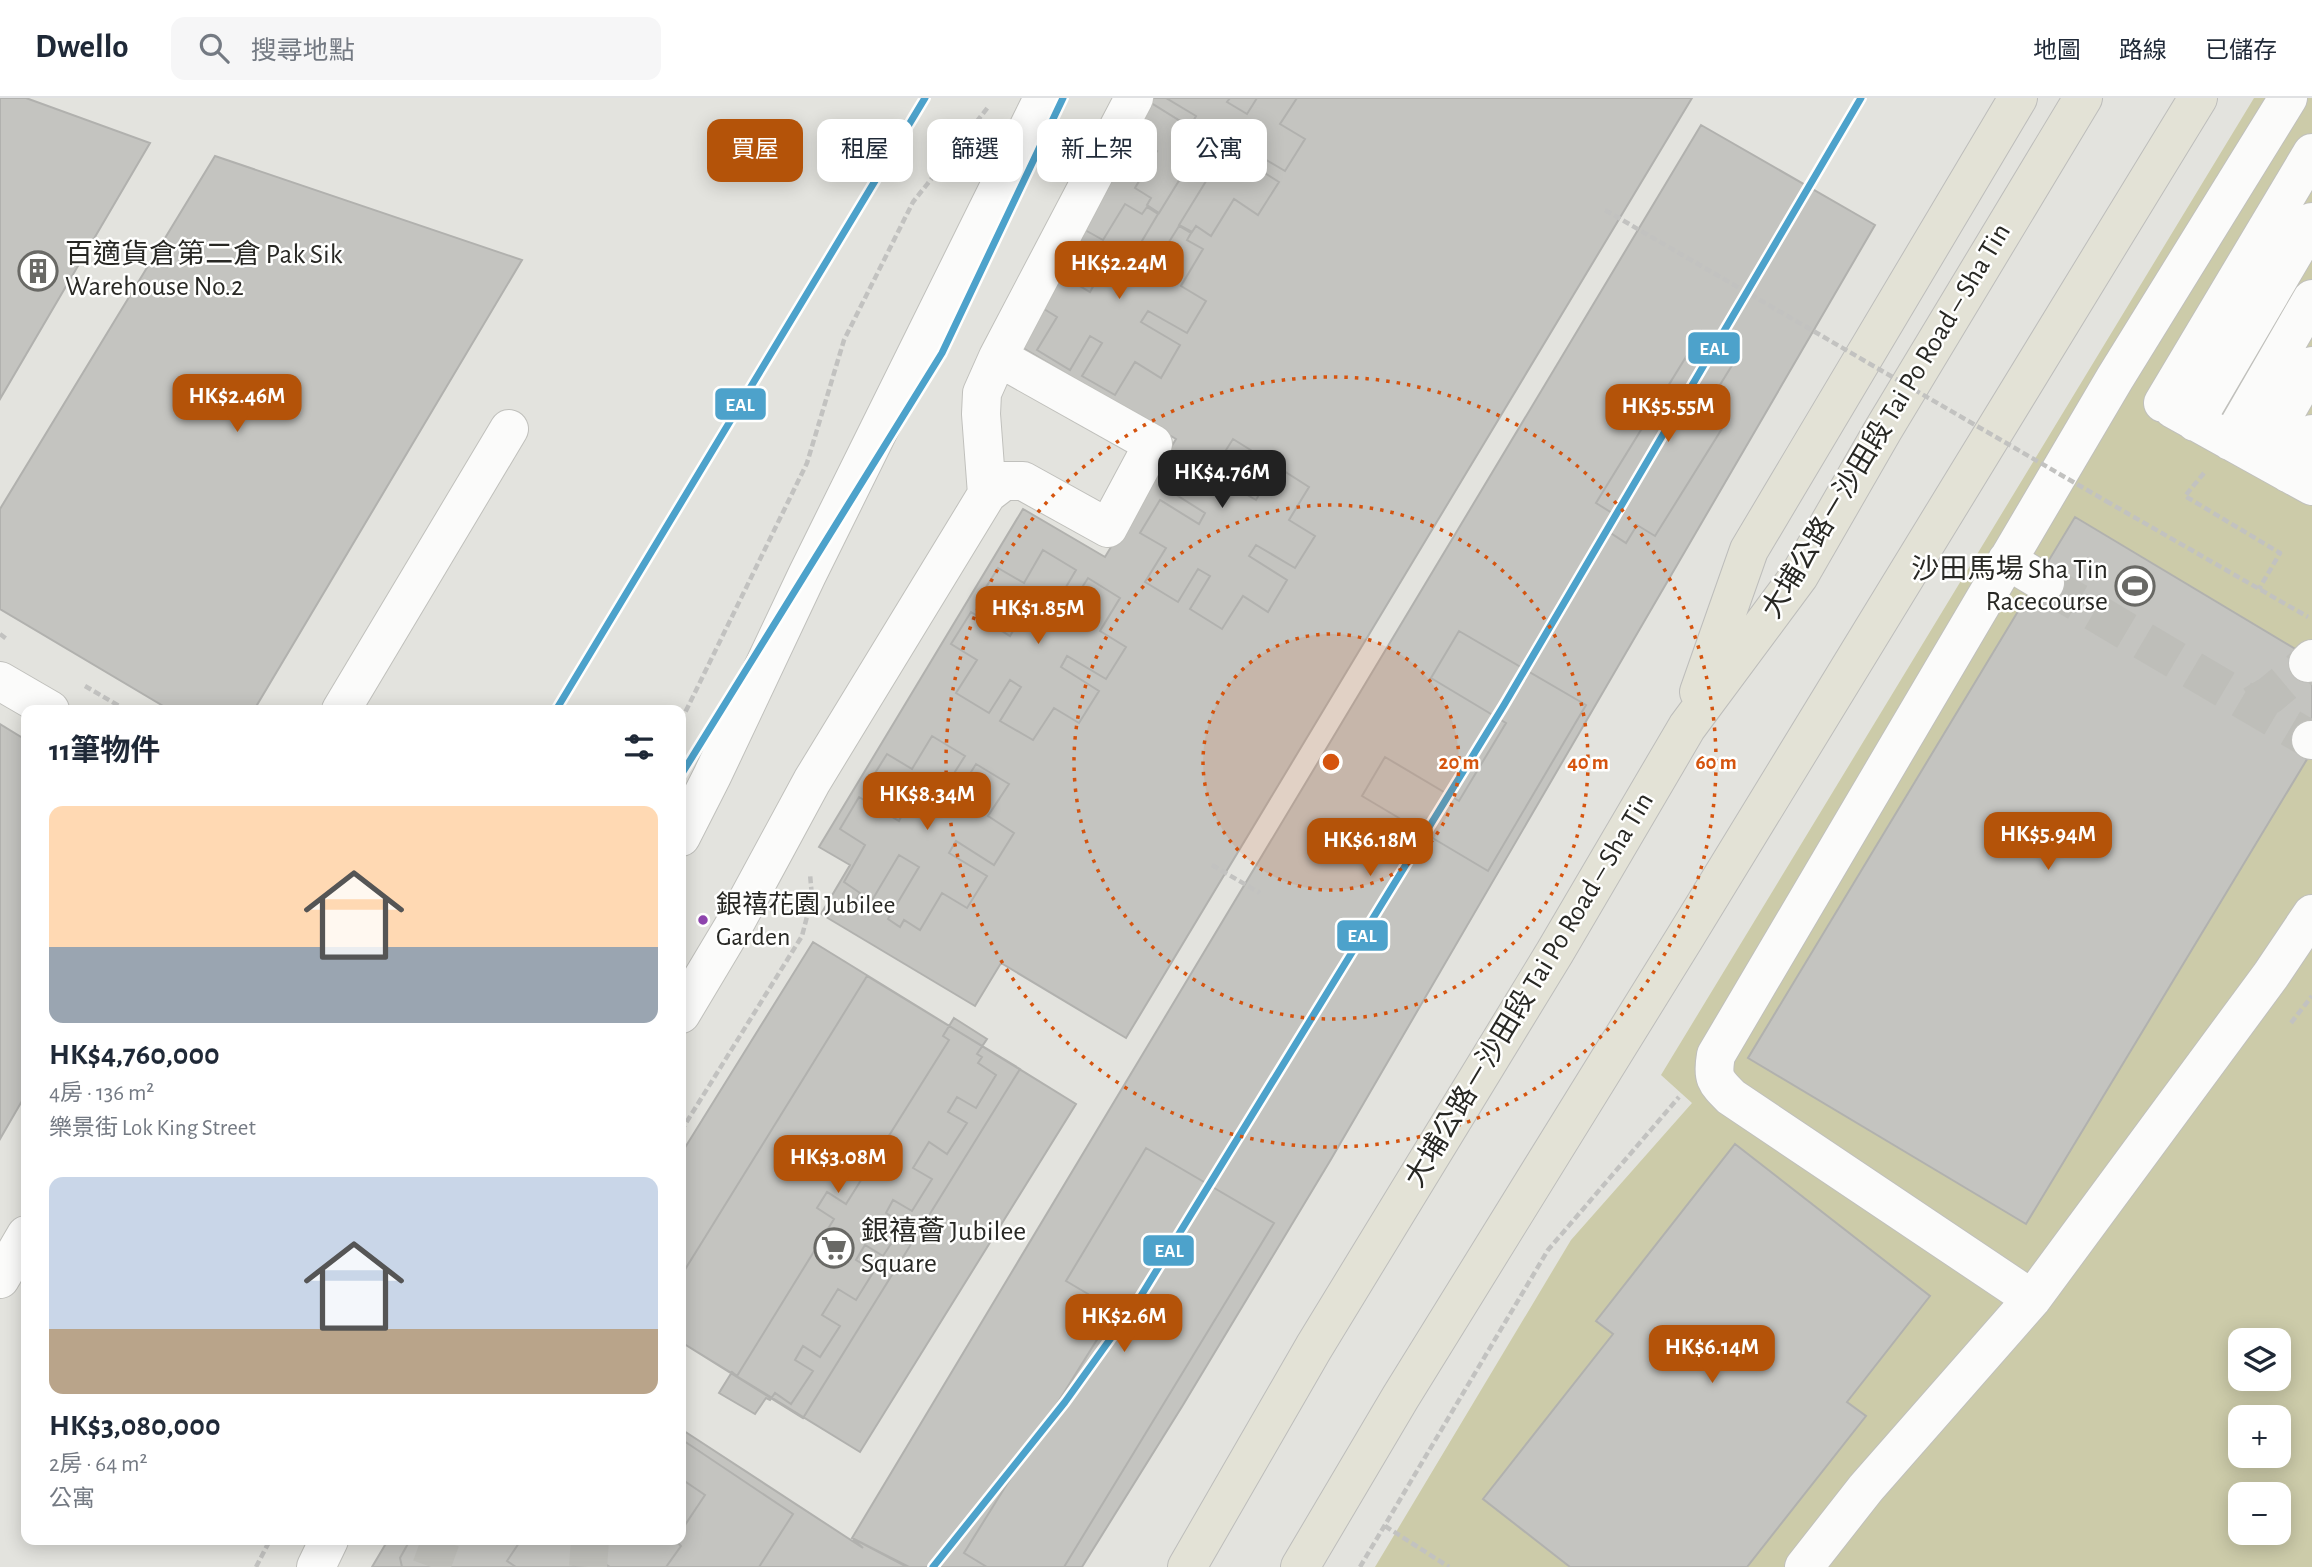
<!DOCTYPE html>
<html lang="zh-TW">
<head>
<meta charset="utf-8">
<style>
  body { margin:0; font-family:"Alegreya Sans","Noto Sans TC",sans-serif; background:#f6f6f7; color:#1f2937; height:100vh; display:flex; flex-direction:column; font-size:26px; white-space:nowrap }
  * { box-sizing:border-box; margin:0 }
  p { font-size:23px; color:#747a83 }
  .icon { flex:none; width:38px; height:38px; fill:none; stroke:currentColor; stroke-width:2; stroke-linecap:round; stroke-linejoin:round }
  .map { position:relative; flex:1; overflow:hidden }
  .panel { position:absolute; left:21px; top:607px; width:665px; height:840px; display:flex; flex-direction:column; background:#fff; border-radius:14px; box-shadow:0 4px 18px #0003 }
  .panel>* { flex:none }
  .banner { position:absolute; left:707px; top:21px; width:665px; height:63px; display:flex; gap:14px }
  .controls { position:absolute; left:2228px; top:1230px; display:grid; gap:14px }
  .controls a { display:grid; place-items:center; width:63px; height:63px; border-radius:14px; background:#fff; box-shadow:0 4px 18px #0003; font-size:35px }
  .price { position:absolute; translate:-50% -60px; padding:0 16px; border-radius:14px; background:#b45309; color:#fff; font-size:23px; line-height:46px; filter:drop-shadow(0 2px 4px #0008) }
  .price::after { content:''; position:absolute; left:50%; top:42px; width:21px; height:16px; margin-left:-10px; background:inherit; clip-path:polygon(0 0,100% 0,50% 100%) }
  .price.on { background:#222; color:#fff }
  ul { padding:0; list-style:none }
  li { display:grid; align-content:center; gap:14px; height:371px; padding:0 28px }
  li span { display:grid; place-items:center; height:217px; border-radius:14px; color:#555 }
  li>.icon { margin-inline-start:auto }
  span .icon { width:126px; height:126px; fill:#fffc; stroke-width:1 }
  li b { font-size:30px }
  h2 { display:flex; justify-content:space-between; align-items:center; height:84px; padding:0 28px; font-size:30px }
  .chip { padding:0 24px; border-radius:14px; background:#fff; box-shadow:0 4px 18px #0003; font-size:24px; line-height:63px }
  .chip.on { background:#b45309; color:#fff }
  header { display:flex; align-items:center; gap:42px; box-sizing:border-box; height:98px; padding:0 35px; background:#fff; border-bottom:2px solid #e0e1e3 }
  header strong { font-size:33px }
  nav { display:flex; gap:38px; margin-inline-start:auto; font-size:24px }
  .search { width:490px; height:63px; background:#f6f6f7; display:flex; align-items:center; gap:18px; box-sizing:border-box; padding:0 24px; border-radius:14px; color:#747a83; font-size:26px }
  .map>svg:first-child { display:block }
  .green { fill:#cccba9; fill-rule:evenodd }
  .building { fill:#c4c4c0; stroke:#b1b1ae; stroke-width:2 }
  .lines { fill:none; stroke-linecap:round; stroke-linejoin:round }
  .minor-tunnel { stroke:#bebeb9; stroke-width:38; stroke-dasharray:38 19; stroke-linecap:butt }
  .minor-casing { stroke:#c0c0bc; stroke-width:40 }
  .highway-casing { stroke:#bdbdbb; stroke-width:40 }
  .path { stroke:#c2c2c0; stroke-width:4.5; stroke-dasharray:7 3.5; stroke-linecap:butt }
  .minor { stroke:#fbfbfa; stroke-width:38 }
  .highway { stroke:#e3e2d6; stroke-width:38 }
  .path-bridge { stroke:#c2c2c0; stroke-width:4.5; stroke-dasharray:7 3.5; stroke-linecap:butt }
  .metro-1-casing { stroke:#fffffe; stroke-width:12 }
  .metro-1 { stroke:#4da2cb; stroke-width:7 }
  .ring { fill:none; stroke:#d5540e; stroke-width:3.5; stroke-dasharray:3.5 7 }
  .bus-dot { fill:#8e44ad; stroke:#fffffe; stroke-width:2.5 }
  .labels { text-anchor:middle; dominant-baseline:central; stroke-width:5; stroke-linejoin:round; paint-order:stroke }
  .bus-label { font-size:26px; fill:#282824; stroke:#fffffe; text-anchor:start }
  .poi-label { font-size:28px; fill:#282824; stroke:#fffffe; text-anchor:start }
  .street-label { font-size:28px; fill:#282824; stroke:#fffffe }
  .centre { fill:#d5540e; stroke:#fffffe; stroke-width:3.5 }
  .ring-label { font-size:21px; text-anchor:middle; font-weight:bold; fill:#d5540e; stroke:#fffffe; stroke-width:5; stroke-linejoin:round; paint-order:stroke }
  .line-badge { stroke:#fffffe; stroke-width:2.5 }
  .badge-label { font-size:19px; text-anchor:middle; font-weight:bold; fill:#fff }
</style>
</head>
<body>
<header>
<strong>Dwello</strong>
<div class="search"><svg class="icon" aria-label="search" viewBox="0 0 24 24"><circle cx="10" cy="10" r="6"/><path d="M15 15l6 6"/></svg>搜尋地點</div>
<nav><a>地圖</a><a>路線</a><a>已儲存</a></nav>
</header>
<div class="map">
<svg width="2312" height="1469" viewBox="0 0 2312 1469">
  <rect width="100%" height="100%" fill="#e3e3de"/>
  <!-- green -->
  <path class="green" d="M2254 0H2312V1469H1375L1571 1142 1692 1005 1661 977ZM2240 1242H2278V1281H2240ZM2240 1320H2278V1358H2240ZM2240 1396H2278V1435H2240Z"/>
  <!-- building -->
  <path class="building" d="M0 0H26L150 45 0 301Z
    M1150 0H1692L1126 940 1001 865 975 908 821 816 850 767 819 749 1023 411 1105 459 1176 341 1006 240Z
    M1166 0H1230L1227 4 1247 16 1257 0H1297L1280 26 1305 41 1285 73 1246 50 1241 60 1279 84 1258 117 1234 101 1211 138 1196 128 1192 134 1179 127 1211 75 1191 63 1159 115 1147 107 1151 100 1135 90 1157 53 1131 38 1151 5 1190 29 1196 18Z
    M1701 27 1875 127 1330 1063 1183 1307 1082 1469H909L852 1440Z
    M215 58 522 162 254 612H170L0 511V411Z
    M1125 106 1142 116 1147 109 1158 116 1127 168 1147 179 1179 128 1191 135 1187 142 1203 151 1181 188 1206 203 1187 235 1148 213 1141 224 1180 247 1161 280 1135 264 1115 297 1082 278 1102 245 1090 238 1070 272 1037 252 1057 219 1031 203 1051 171 1090 194 1096 183 1057 159 1076 127 1103 142Z
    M1702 233 1739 256 1702 316 1723 329 1655 438 1637 427 1626 445 1603 430 1612 415 1596 405Z
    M1233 341 1265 361 1244 395 1256 402 1276 368 1309 389 1289 422 1315 438 1295 470 1256 447 1249 458 1287 482 1268 514 1243 498 1222 531 1190 511 1210 478 1198 471 1178 504 1145 484 1166 450 1140 435 1160 402 1199 426 1205 415 1167 391 1187 359 1212 374Z
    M2075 419 2312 561V653L2026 1126 1748 960Z
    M1043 452 1076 472 1056 506 1067 513 1088 480 1120 500 1100 533 1126 549 1106 581 1067 558 1061 569 1099 593 1079 625 1054 610 1033 642 1000 623 1021 589 1010 582 989 615 956 595 977 562 951 546 971 514 1010 538 1017 526 978 502 998 470 1024 485Z
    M1459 533 1586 607 1488 773 1362 698 1385 659 1459 703 1506 625 1431 580Z
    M0 626 26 642V996L0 1041Z
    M0 626 26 642V996L0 1041Z
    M932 638 965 658 944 691 956 698 976 666 1009 686 988 718 1014 735 994 767 956 743 949 755 987 778 967 810 942 795 920 832 904 822 900 829 888 821 919 769 899 757 868 809 856 802 860 795 844 784 865 747 840 731 859 699 899 723 905 711 867 688 887 656 912 671Z
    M813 844 1076 1006 860 1354 681 1244V1056Z
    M867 878 1020 971 803 1320 681 1244V1178Z
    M954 920 987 941 977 956 982 959 978 965 996 977 976 1010 957 999 948 1014 967 1025 947 1056 929 1044 913 1070 932 1081 912 1113 893 1102 886 1115 904 1126 883 1158 865 1147 856 1162 874 1173 856 1202 838 1191 822 1217 840 1228 820 1259 803 1248 795 1262 813 1273 791 1306 775 1295 770 1302 766 1300 755 1316 719 1295 732 1274 737 1278 834 1121 817 1110 827 1094 846 1106 949 942 943 938Z
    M1735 1046 1930 1198 1847 1304 1866 1318 1747 1469H1570L1483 1401 1613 1236 1596 1223Z
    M1146 1050 1274 1125 1064 1469H987L964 1455 1103 1232 1093 1226 1105 1206 1066 1183Z
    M681 1331 863 1450 852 1440 907 1469H372L388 1442H681Z
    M681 1341 793 1416 759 1469H402L400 1460 410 1442H681Z
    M683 1382 705 1397 681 1433V1385Z
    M521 1442H675L681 1448 666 1469H610L582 1451 573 1469H516L507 1463Z"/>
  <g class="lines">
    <!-- minor-tunnel -->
    <path class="minor-tunnel" d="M2045 485 2311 642
      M2253 607 2270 597 2308 565
      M431 1469 441 1442
      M588 1469 590 1442"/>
    <!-- minor casing -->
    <g class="minor-casing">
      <path id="minor" d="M2163 305 2312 55
        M2173 311 2312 388
        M2195 324 2312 124
        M2230 343 2312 201
        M2260 359 2312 268
        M2288 375 2312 336
        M987 396 981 316 982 295 998 259 1134 0
        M2007 462 2045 485
        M2308 565 2312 561
        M0 583 50 612
        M341 612 509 331
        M2311 642H2312
        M681 739 712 678 807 477 1043 0
        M681 916 733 829 812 683 987 396 1004 383H1023L1108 430 1153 346 998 259
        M0 1181 26 1137
        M2032 1201 1731 999C1715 983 1712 980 1716 957L2115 280 2288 0
        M316 1469 329 1442
        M1804 1469 1866 1390 2032 1201 2271 877 2312 816"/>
    </g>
    <!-- highway casing -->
    <g class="highway-casing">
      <path id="highway" d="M1699 594 1749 452 2018 0
        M1187 1469 1314 1249 1555 854 1687 629 1799 478 1883 332 2083 0
        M1300 1469 1400 1300 1684 841 2198 0"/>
    </g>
    <!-- path -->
    <path class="path" d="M2204 375 2185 398 2280 455 2259 491
      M2106 403 2308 519
      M0 536 8 542
      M85 588 126 612
      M681 623 807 365 844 242 913 104 989 8
      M1212 767 1260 795
      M2291 925 2312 898
      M681 1033 802 838 812 799 810 776
      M1385 1428 1449 1469
      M256 1469 270 1442
      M1360 1469 1548 1152 1679 999"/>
    <!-- minor -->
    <use href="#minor" class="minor"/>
    <!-- highway -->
    <use href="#highway" class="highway"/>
    <!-- path-bridge -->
    <path class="path-bridge" d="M1072 25 1121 49
      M1605 112 2106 403"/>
    <!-- metro-1 casing -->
    <g class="metro-1-casing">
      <path id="metro-1" d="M556 612 925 0
        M681 677 942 255 1063 0
        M933 1469 1065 1304 1139 1201 1504 607 1861 0"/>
    </g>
    <!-- metro-1 -->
    <use href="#metro-1" class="metro-1"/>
  </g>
  <!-- distance rings -->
  <circle cx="1331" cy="664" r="128" fill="#d5540e" fill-opacity=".12"/>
  <g class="ring">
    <circle cx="1331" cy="664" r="128"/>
    <circle cx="1331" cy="664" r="257"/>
    <circle cx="1331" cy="664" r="385"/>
  </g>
  <!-- icons -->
  <defs>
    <g id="building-ring" transform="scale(2.0125)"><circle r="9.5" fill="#fffffe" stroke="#696965" stroke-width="1.5"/><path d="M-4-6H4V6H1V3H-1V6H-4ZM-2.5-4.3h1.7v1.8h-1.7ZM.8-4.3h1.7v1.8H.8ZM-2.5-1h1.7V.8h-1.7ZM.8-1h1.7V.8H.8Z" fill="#696965"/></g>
    <g id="stadium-ring" transform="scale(2.0125)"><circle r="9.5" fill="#fffffe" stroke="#696965" stroke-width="1.5"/><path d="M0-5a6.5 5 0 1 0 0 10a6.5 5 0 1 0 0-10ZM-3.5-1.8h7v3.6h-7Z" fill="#696965"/></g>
    <g id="supermarket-ring" transform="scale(2.0125)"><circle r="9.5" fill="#fffffe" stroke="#696965" stroke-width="1.5"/><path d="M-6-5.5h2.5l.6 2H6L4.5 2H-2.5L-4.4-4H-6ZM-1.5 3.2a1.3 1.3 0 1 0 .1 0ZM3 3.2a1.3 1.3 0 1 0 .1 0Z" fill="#696965"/></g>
  </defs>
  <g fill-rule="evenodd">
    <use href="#building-ring" x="38" y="173"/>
    <use href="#stadium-ring" x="2135" y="488"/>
    <use href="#supermarket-ring" x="834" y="1150"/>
  </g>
  <!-- markers -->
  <circle class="bus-dot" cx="703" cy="822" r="6"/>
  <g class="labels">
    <!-- bus labels -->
    <g class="bus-label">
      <text x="716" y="807">銀禧花園 Jubilee<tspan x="716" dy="32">Garden</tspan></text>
    </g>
    <!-- poi labels -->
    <g class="poi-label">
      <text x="65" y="157">百適貨倉第二倉 Pak Sik<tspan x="65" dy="32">Warehouse No.2</tspan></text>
      <text x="2108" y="472" text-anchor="end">沙田馬場 Sha Tin<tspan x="2108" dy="32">Racecourse</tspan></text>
      <text x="861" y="1134">銀禧薈 Jubilee<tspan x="861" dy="32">Square</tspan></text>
    </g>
    <!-- street labels -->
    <g class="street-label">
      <text transform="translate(1887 323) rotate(-59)">大埔公路－沙田段 Tai Po Road – Sha Tin</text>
      <text transform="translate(1530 892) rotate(-59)">大埔公路－沙田段 Tai Po Road – Sha Tin</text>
    </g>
  </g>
  <circle cx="1331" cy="664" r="10" class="centre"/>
  <g class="ring-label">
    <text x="1459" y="671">20 m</text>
    <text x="1588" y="671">40 m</text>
    <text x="1716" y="671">60 m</text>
  </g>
  <g class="line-badge">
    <rect x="1687" y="233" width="54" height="34" rx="7" fill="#4da2cb"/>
    <rect x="714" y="289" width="53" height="34" rx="7" fill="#4da2cb"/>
    <rect x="1336" y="821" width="53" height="33" rx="7" fill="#4da2cb"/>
    <rect x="1142" y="1136" width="53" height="33" rx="7" fill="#4da2cb"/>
  </g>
  <g class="badge-label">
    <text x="1714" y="257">EAL</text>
    <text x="740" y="313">EAL</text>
    <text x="1362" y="844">EAL</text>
    <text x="1169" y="1159">EAL</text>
  </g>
</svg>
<div class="controls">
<a><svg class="icon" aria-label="layers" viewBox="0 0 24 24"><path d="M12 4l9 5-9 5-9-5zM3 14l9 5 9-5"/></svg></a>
<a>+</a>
<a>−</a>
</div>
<b class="price" style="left:1119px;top:203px">HK$2.24M</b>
<b class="price" style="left:237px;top:336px">HK$2.46M</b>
<b class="price" style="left:1668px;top:346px">HK$5.55M</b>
<b class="price on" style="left:1222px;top:412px">HK$4.76M</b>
<b class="price" style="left:1038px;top:548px">HK$1.85M</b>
<b class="price" style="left:927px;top:734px">HK$8.34M</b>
<b class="price" style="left:2048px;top:774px">HK$5.94M</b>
<b class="price" style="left:1370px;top:780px">HK$6.18M</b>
<b class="price" style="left:838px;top:1097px">HK$3.08M</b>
<b class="price" style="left:1124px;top:1256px">HK$2.6M</b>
<b class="price" style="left:1712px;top:1287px">HK$6.14M</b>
<div class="banner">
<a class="chip on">買屋</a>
<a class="chip">租屋</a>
<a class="chip">篩選</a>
<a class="chip">新上架</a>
<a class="chip">公寓</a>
</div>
<section class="panel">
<h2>11筆物件<svg class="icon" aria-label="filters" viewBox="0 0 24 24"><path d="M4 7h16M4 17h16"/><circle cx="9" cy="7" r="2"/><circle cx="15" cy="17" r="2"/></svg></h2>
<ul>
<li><span style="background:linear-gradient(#ffd9b3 65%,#9aa5b1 0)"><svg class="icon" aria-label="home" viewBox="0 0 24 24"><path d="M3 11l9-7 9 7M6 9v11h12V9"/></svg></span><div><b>HK$4,760,000</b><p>4房 · 136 m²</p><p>樂景街 Lok King Street</p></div></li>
<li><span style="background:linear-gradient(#c9d6e8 70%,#b9a48a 0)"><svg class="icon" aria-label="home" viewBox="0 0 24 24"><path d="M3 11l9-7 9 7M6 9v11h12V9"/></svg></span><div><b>HK$3,080,000</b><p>2房 · 64 m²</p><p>公寓</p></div></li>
</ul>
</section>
</div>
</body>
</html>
